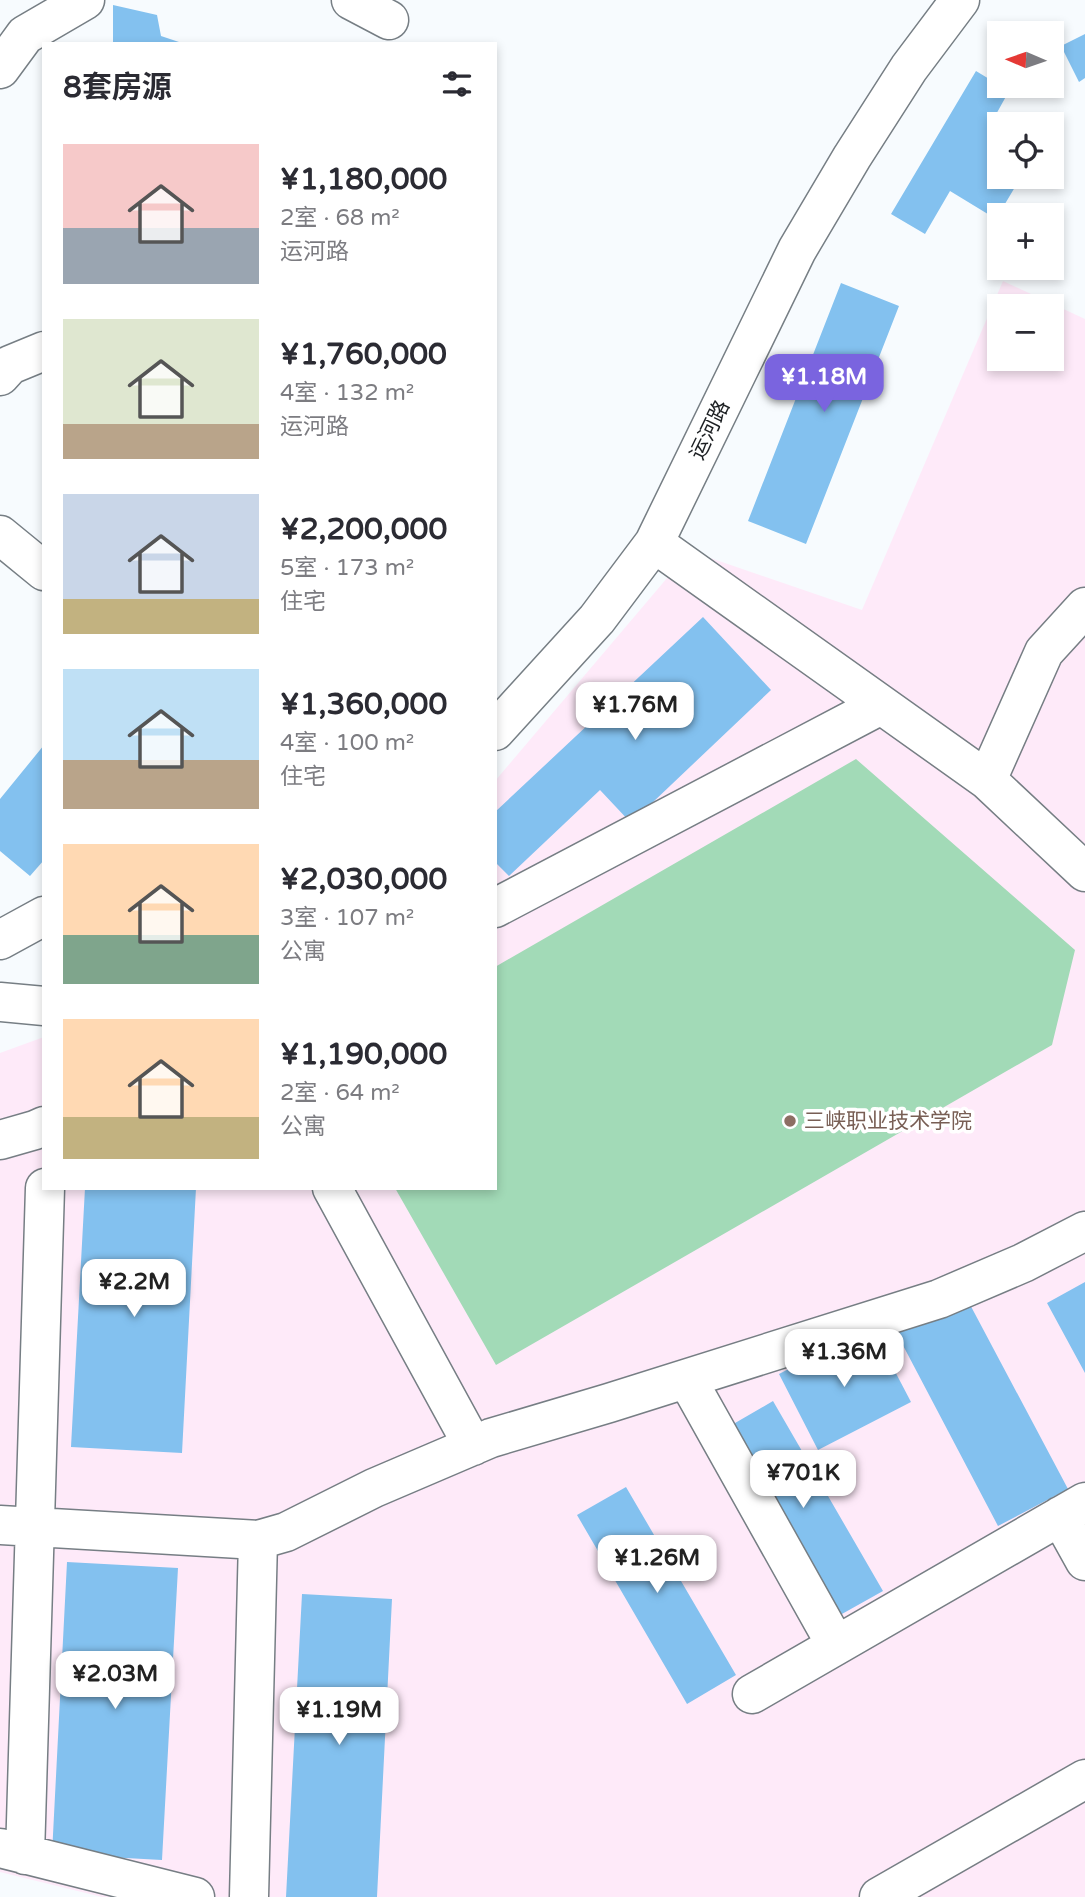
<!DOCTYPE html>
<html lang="zh">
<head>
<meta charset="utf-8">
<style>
  body { margin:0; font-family:"Varela Round","Noto Sans SC",sans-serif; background:#f2f2f3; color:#2b2b33; height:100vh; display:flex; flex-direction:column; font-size:26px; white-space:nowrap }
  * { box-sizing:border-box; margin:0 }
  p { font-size:23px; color:#7c7c81 }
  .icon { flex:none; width:38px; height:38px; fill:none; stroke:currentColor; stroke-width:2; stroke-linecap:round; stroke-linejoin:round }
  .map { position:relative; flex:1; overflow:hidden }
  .side { position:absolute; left:42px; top:42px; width:455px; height:1148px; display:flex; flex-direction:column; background:#fff; border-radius:0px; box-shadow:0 4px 10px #0003 }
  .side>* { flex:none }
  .needle { width:46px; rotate:272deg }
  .buttons { position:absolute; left:987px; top:21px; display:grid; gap:14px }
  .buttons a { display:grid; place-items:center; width:77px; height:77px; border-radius:0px; background:#fff; box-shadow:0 4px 10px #0003; font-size:35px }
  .price { position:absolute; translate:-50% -60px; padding:0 16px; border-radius:14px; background:#fff; color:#222; font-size:23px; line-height:46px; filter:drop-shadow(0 2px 4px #0008) }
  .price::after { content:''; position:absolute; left:50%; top:42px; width:21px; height:16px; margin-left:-10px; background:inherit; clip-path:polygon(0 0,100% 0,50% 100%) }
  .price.current { background:#7a64df; color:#fff }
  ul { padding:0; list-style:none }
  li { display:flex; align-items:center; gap:21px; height:175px; padding:0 21px }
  li span { display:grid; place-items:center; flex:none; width:196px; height:140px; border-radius:0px; color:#555 }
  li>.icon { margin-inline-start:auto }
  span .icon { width:84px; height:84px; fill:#fffc; stroke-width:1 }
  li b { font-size:30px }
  h2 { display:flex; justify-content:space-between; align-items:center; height:84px; padding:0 21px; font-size:30px }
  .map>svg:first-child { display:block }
  .education { fill:#feeaf9; fill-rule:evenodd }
  .green { fill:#a2dab7 }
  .building { fill:#83c1ef }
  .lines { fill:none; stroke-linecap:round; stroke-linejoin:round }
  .minor-casing { stroke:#767e84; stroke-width:41 }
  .minor { stroke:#fff; stroke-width:38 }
  .education-dot { fill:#8d6e63; stroke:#fff; stroke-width:2.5 }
  .labels { text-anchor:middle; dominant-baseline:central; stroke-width:7; stroke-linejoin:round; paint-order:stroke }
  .street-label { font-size:21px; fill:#1c1f22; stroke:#fff }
  .education-label { font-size:21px; fill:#785e54; stroke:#fff; text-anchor:start }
</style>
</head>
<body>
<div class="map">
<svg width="1085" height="1897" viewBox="0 0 1085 1897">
  <rect width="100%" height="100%" fill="#f7fbfe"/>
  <!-- education -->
  <path class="education" d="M1003 281 1085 319V1897H102L0 1872V1053L44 1037V1188H495V781L690 551 862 610ZM999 306H1052V359H999Z"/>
  <!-- green -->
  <path class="green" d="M856 759 1075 950 1052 1045 496 1365 395 1188H495V967Z"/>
  <!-- building -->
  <path class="building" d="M113 5 157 15 161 36 185 44H113Z
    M1085 34V78L1079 82 1061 46Z
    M976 71 1009 91 994 118 1005 124H999V177H1021L996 219 950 191 925 234 891 214Z
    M841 283 899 306 806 544 748 521Z
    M703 617 771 690 631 823 600 790 509 876 495 862V812Z
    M44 745V860L30 876 0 851V799Z
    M85 1188H196L182 1453 71 1447Z
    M1085 1282V1373L1047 1303Z
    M966 1297 1068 1489 998 1526 897 1334Z
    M878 1339 911 1402 818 1450 779 1374 844 1340Z
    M773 1401 883 1591 833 1619 723 1430Z
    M626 1487 736 1675 687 1704 577 1515Z
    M67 1562 178 1568 162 1860 52 1854Z
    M302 1594 392 1599 377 1897H286Z"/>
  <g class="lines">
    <!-- minor casing -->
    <g class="minor-casing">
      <path id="minor" d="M351 0 389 20
        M0 69 25 35 85 0
        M0 376 10 365 44 351
        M0 535 44 571
        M654 543 987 780 1085 872
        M495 731 597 619 654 543 797 250 852 157 909 68 960 0
        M987 780 1044 652 1085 607
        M495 908 881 705
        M0 940 44 916
        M0 1002 44 1006
        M0 1140 35 1130 44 1126
        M332 1188 473 1446
        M687 1379 836 1645
        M1060 1516 1085 1561
        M0 1525 258 1540 286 1532 374 1488 491 1438 609 1403 939 1299 1023 1263 1085 1231
        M752 1694 1085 1502
        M0 1848 195 1897
        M25 1855 45 1188
        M249 1897 258 1540
        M879 1897 1085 1779"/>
    </g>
    <!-- minor -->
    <use href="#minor" class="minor"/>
  </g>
  <!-- markers -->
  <circle class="education-dot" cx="790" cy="1121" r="7"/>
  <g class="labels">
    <!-- street labels -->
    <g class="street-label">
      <text transform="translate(710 430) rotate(-64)">运河路</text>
    </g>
    <!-- education labels -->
    <g class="education-label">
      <text x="804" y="1121">三峡职业技术学院</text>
    </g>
  </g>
</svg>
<div class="buttons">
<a><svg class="needle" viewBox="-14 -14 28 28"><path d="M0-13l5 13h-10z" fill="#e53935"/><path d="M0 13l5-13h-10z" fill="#7c7c81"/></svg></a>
<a><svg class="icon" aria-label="locate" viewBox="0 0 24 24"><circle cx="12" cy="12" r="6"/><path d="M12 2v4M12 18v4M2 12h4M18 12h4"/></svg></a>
<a>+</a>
<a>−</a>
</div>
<b class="price current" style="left:824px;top:414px">¥1.18M</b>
<b class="price" style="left:635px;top:742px">¥1.76M</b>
<b class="price" style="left:134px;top:1319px">¥2.2M</b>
<b class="price" style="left:844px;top:1389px">¥1.36M</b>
<b class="price" style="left:803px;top:1510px">¥701K</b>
<b class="price" style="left:657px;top:1595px">¥1.26M</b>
<b class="price" style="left:115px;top:1711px">¥2.03M</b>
<b class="price" style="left:339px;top:1747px">¥1.19M</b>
<section class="side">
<h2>8套房源<svg class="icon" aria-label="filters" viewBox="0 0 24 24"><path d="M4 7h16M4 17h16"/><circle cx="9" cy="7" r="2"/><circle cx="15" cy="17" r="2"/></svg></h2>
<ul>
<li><span style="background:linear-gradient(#f6c9c9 60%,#9aa5b1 0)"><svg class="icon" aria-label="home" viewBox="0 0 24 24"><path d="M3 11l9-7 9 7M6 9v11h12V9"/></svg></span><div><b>¥1,180,000</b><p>2室 · 68 m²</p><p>运河路</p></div></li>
<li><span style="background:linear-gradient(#dfe7d0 75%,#b9a48a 0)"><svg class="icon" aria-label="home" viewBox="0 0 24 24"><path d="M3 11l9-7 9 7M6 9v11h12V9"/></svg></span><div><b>¥1,760,000</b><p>4室 · 132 m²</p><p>运河路</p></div></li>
<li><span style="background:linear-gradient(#c9d6e8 75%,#c2b280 0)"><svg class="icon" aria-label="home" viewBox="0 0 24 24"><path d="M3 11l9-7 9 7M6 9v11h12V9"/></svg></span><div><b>¥2,200,000</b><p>5室 · 173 m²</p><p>住宅</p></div></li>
<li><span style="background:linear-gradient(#bfe0f5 65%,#b9a48a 0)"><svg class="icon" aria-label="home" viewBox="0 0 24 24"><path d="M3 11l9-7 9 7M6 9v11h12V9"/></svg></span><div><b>¥1,360,000</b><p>4室 · 100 m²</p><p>住宅</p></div></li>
<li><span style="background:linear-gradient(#ffd9b3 65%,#7fa58c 0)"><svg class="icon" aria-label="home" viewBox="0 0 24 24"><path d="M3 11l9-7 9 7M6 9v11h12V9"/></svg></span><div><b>¥2,030,000</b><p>3室 · 107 m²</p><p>公寓</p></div></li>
<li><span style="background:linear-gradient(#ffd9b3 70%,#c2b280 0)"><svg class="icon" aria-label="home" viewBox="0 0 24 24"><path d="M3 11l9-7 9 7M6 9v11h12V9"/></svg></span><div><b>¥1,190,000</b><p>2室 · 64 m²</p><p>公寓</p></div></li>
</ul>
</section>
</div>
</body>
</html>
